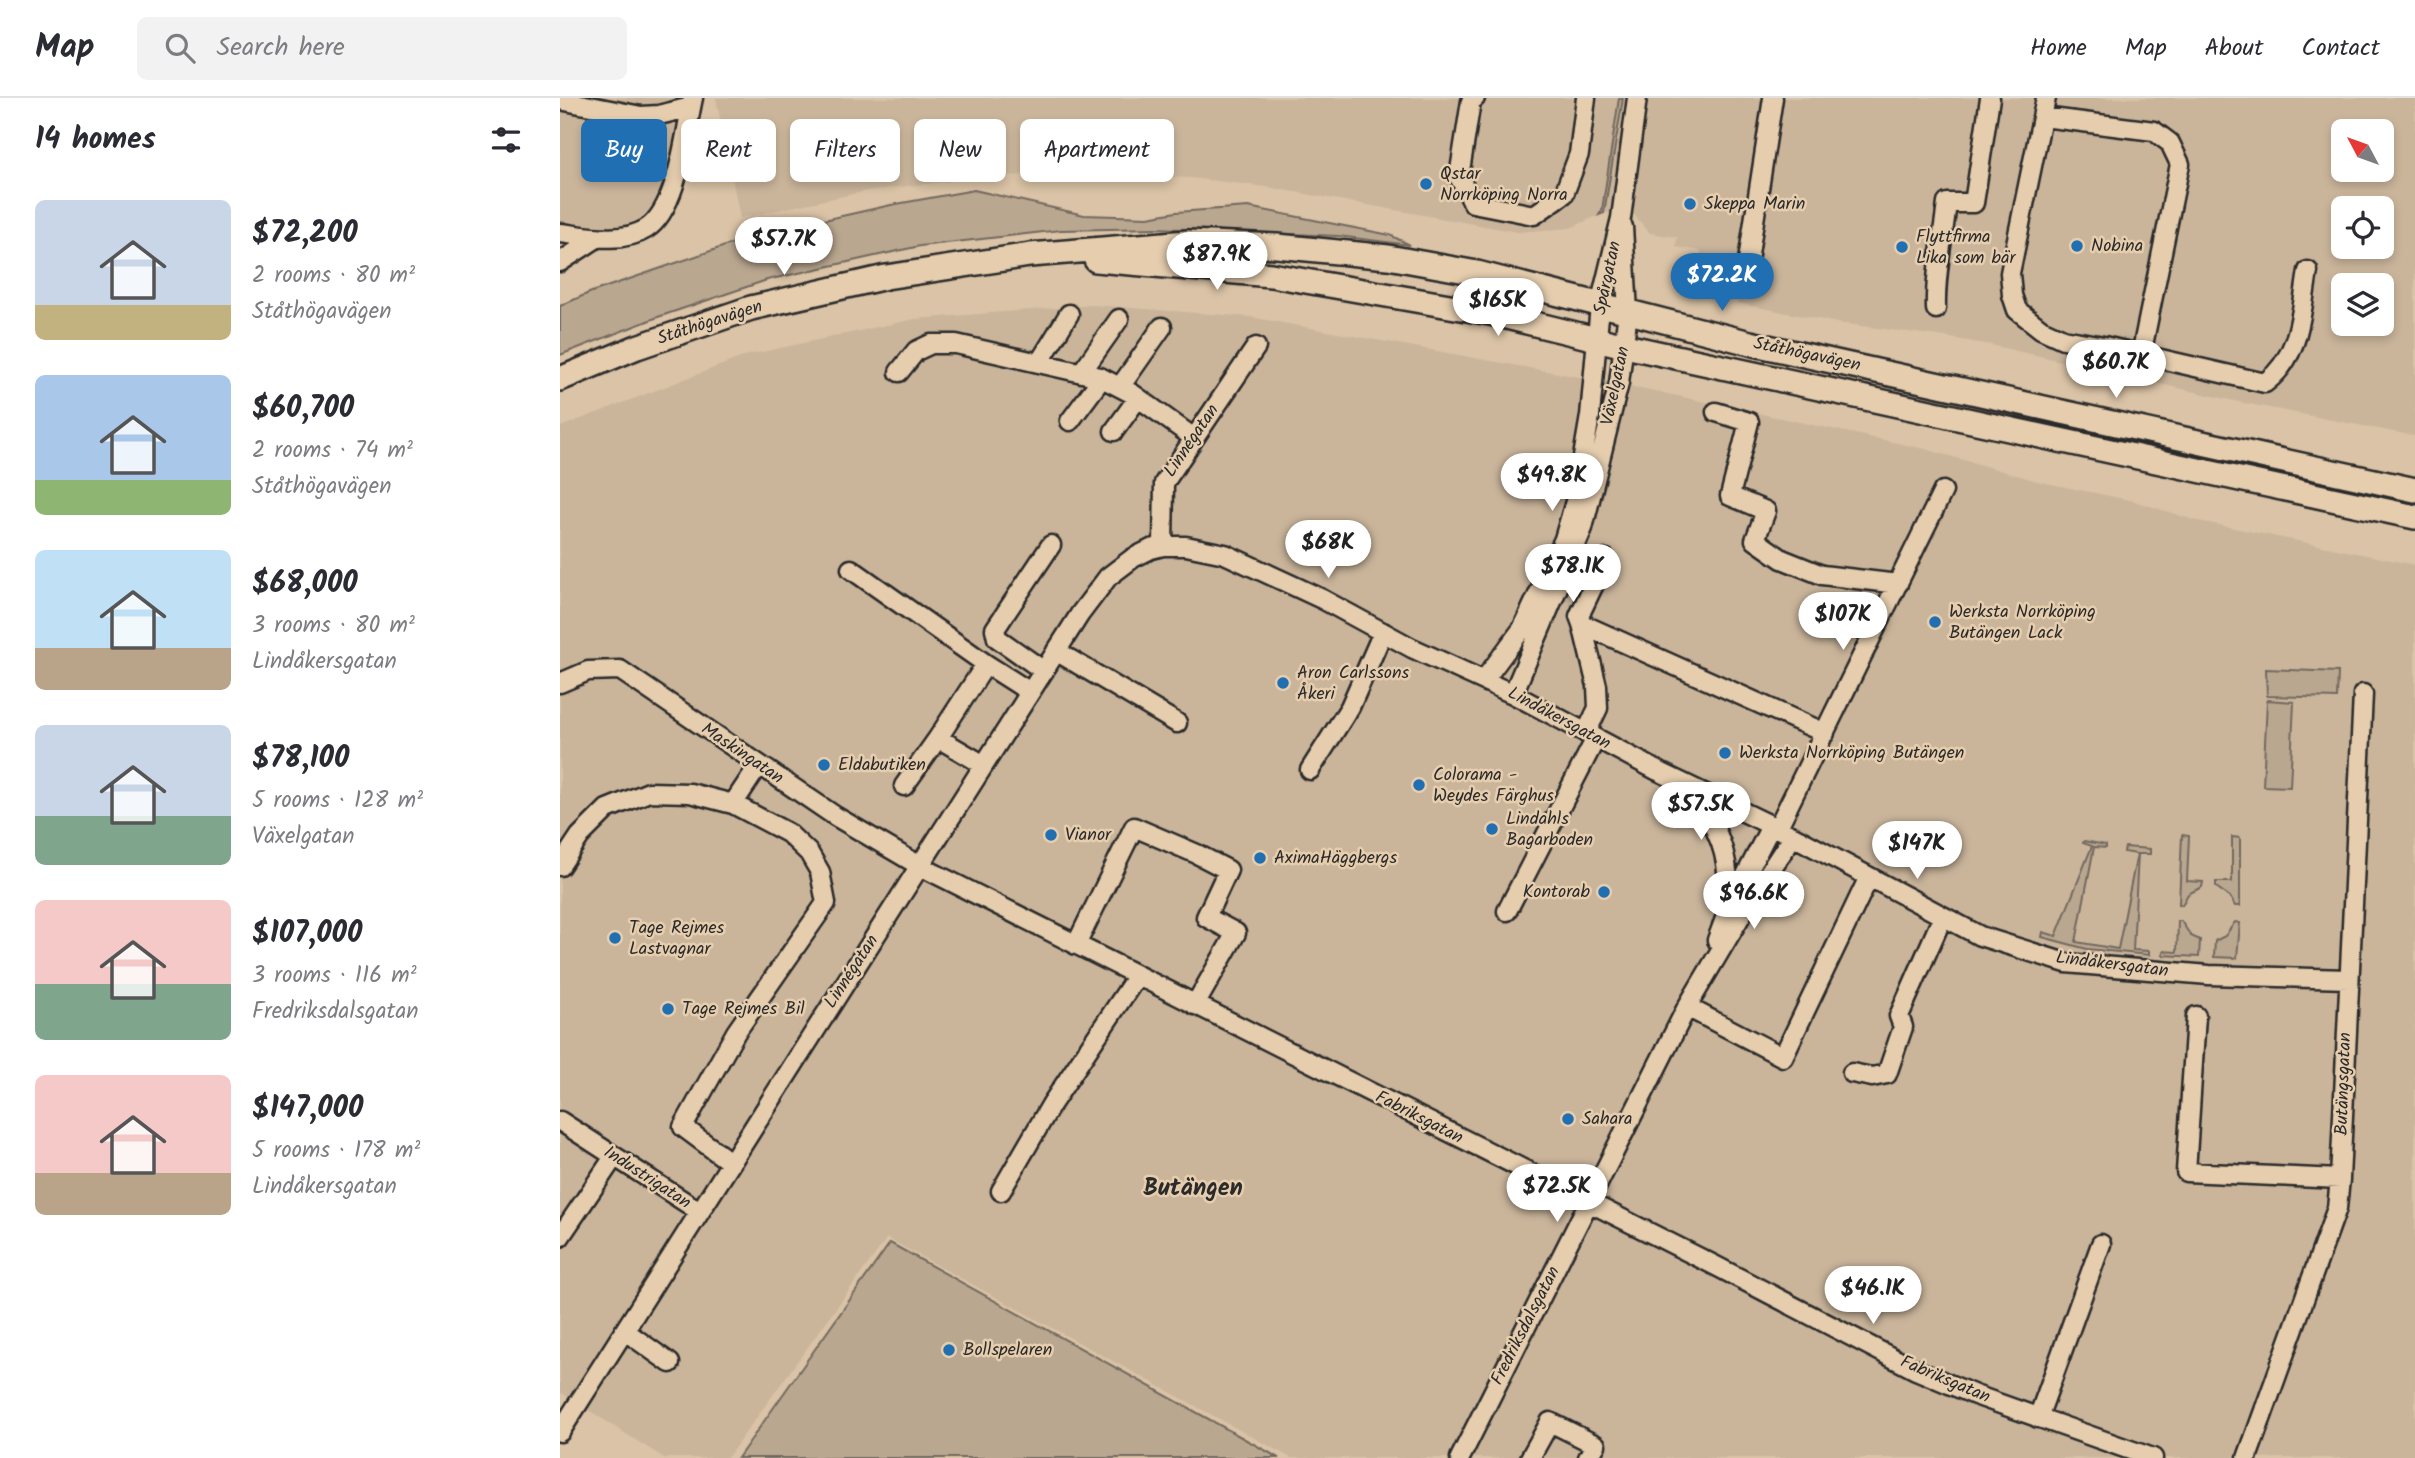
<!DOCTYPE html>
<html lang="en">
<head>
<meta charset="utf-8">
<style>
  body { margin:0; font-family:Kalam,sans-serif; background:#f2f2f3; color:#2b2b33; height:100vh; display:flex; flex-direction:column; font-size:26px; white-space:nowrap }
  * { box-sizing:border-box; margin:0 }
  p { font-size:23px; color:#7c7c81 }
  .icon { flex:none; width:38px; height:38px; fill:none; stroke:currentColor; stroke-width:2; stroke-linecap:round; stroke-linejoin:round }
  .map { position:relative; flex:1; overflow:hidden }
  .details { display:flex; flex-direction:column; background:#fff; width:560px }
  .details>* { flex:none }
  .top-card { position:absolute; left:21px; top:21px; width:665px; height:63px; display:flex; gap:14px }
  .needle { width:46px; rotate:311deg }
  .controls { position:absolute; left:1771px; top:21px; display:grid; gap:14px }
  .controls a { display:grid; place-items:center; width:63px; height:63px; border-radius:10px; background:#fff; box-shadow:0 4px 10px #0003; font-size:35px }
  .price { position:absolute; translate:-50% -60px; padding:0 16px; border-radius:24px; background:#fff; color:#222; font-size:23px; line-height:46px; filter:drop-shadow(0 2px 4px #0008) }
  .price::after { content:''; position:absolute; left:50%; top:42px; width:21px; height:16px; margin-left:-10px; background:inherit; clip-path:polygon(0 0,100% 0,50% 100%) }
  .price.current { background:#1f6fb2; color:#fff }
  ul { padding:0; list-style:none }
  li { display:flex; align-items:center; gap:21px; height:175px; padding:0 35px }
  li span { display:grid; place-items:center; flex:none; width:196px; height:140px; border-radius:10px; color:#555 }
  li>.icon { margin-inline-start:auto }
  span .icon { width:84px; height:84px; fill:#fffc; stroke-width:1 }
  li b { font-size:30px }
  h2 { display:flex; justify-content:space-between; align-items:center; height:84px; padding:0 35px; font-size:30px }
  .tag { padding:0 24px; border-radius:10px; background:#fff; box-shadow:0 4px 10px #0003; font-size:24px; line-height:63px }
  .tag.current { background:#1f6fb2; color:#fff }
  header { display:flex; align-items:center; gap:42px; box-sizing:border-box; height:98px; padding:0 35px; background:#fff; border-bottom:2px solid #e1e1e2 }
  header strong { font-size:33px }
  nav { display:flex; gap:38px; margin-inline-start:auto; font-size:24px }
  .search { width:490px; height:63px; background:#f2f2f3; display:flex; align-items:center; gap:18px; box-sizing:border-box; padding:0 24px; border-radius:10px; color:#7c7c81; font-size:26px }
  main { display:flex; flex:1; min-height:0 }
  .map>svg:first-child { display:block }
  .built { fill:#cab59b; fill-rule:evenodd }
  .green { fill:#baa790; stroke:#72695e; stroke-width:2 }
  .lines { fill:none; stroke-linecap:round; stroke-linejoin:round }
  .minor-casing { stroke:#2b2b2b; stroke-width:23 }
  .major-casing { stroke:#2b2b2b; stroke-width:28 }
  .minor { stroke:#e5cdae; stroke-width:18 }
  .major { stroke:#e5cdae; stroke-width:23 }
  .poi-dot { fill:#1f6fb2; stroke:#e5cdae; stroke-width:2.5 }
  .labels { text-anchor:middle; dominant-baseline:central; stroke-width:5; stroke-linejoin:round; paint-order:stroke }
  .poi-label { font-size:18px; fill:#2b2b2b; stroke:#e5cdae; text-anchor:start }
  .street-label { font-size:18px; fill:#2b2b2b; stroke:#e5cdae }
  .district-label { font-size:24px; font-weight:bold; fill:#2b2b2b; stroke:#e5cdae }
</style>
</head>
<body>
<header>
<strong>Map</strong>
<div class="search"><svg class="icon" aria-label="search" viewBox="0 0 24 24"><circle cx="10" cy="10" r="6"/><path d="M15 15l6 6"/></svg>Search here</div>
<nav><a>Home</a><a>Map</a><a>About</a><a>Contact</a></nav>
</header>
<main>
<section class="details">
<h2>14 homes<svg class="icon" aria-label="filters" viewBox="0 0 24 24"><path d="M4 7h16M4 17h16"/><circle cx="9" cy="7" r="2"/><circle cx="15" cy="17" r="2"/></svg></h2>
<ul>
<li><span style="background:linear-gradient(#c9d6e8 75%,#c2b280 0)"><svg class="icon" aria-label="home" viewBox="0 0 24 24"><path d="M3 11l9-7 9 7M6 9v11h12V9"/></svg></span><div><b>$72,200</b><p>2 rooms · 80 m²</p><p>Ståthögavägen</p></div></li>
<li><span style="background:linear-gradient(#a9c7e8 75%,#8fb573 0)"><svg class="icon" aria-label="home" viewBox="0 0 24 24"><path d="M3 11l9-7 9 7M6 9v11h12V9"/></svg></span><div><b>$60,700</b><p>2 rooms · 74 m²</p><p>Ståthögavägen</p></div></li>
<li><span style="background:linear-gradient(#bfe0f5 70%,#b9a48a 0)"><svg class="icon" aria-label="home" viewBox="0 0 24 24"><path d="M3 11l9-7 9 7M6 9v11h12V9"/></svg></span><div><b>$68,000</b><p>3 rooms · 80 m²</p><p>Lindåkersgatan</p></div></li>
<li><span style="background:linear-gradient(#c9d6e8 65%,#7fa58c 0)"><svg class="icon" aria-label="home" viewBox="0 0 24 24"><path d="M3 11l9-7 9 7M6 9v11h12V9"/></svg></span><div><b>$78,100</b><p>5 rooms · 128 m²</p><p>Växelgatan</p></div></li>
<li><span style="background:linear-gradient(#f6c9c9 60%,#7fa58c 0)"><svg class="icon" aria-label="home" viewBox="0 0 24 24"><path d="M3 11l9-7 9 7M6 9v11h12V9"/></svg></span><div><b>$107,000</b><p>3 rooms · 116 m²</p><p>Fredriksdalsgatan</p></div></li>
<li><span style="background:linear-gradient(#f6c9c9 70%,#b9a48a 0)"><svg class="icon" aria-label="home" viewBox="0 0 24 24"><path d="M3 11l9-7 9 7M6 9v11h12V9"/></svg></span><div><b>$147,000</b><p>5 rooms · 178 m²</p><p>Lindåkersgatan</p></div></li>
</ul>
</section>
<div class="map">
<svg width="1855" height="1360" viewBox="0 0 1855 1360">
  <rect width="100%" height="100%" fill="#dac3a6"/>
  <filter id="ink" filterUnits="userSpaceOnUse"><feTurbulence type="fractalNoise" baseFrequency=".0143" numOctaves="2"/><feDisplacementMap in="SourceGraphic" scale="14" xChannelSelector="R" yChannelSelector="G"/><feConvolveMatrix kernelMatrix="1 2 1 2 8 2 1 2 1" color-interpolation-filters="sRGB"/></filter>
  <g filter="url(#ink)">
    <!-- built -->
    <path class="built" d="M0 0H128L98 106 68 131 0 126Z
      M156 0H1855V338L1679 304 1431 247 1379 238 1278 225 1177 205 1184 179 1168 176 1167 167 1140 164 1141 153 1116 149 1117 139 1090 135 1074 117 1044 115 1010 130 958 134 707 89 631 80 510 74 415 80 307 93 180 120ZM1783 33H1822V72H1783ZM1783 110H1822V149H1783ZM1783 187H1822V226H1783Z
      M533 207 690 219 1085 291 1365 351 1481 384 1574 403 1634 422 1855 467V1360H731L327 1140 167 1360H104L0 1294V329L188 257 355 221Z"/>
    <!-- green -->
    <path class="green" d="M1059 0H1063L1044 115 1039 117 1042 112Z
      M414 92 524 117 588 119 616 114 688 109 830 137 850 147 778 138 597 130 501 132 360 148 207 182 98 219 0 257V208L29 195 197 137 331 107Z
      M1706 571 1778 574 1777 600 1707 598Z
      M1707 602 1734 604 1730 689 1703 688Z
      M1622 737 1629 738 1627 783 1643 784 1642 789 1628 796 1622 807 1619 806Z
      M1672 739 1680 740V808H1675L1670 799 1656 789V784H1672Z
      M1524 743 1546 747V750L1534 749 1516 844 1558 851 1577 756 1564 754 1565 749 1590 751V756H1578L1573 852 1589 853V857L1527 851 1482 839 1483 834 1496 838 1532 748 1523 745Z
      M1618 823H1621L1631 838 1640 842 1639 859 1603 857V853L1617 854Z
      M1675 824 1680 825 1677 860 1654 859 1655 843 1665 838Z
      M330 1145 719 1360H178Z"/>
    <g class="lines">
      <!-- minor casing -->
      <g class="minor-casing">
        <path id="minor" d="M915 0 911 3 899 79 913 105 974 117 1004 96 1019 56 1026 0
          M1486 0 1450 175 1452 197 1457 212 1481 231 1503 241 1544 248 1705 285C1741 258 1741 214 1748 173
          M0 2 81 18 99 17 131 9
          M1483 19 1594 33 1610 45 1620 66 1581 257
          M0 135C26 138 62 146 86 131 118 111 125 35 133 0
          M0 164 37 140
          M1187 169 1213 0
          M1376 211C1375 176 1383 140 1387 105H1414L1430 0
          M479 265 509 216
          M339 274 356 253 371 246H396L540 279 573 296 634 340
          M521 275 559 221
          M560 289 602 229
          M1156 314 1189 324 1170 398 1206 413 1195 442 1222 461 1262 477 1338 486
          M510 323 542 280
          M554 333 578 300
          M603 448 604 385 696 249
          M1046 461 1019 518 1022 526 1265 635
          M291 471 426 566 470 594
          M1022 526 1037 588 1038 610 1026 635
          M496 553 617 625
          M484 573 437 540 435 531 491 447
          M924 582 962 531 1004 441 1016 400 1030 318 1040 207 1061 120 1077 0
          M0 585 28 573 60 572 275 718 360 768 1156 1168 1356 1272 1415 1297 1593 1360
          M953 596 1023 430 1059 285 1068 214 1063 129
          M378 640 426 566
          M750 672 790 609 823 534
          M344 688 378 640 424 667
          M1127 693C1158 723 1173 763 1166 807
          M173 706 199 667
          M1217 731 1383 393
          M0 768 20 738 47 711 89 694 130 695 173 706 228 735 249 755 260 774 266 805 176 934 123 1029 170 1064
          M947 813 1036 640
          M1157 842 1169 810 1211 728
          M516 847 574 729 637 756 668 772 646 819 676 835 635 907
          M1127 909 1223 959 1309 779
          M1636 918 1626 1074 1780 1081
          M1292 975 1312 979 1327 976 1343 929 1339 918 1383 818
          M0 1023 139 1113
          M441 1093 491 1007 577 878
          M0 1139 54 1059
          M65 1233 110 1265
          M1478 1320 1541 1146
          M0 1334 520 516 548 479 573 460 591 451 603 448H626L665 456 762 501 852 550 953 596 1098 673 1233 738 1420 838 1506 865 1649 877 1788 881
          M900 1360 1127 909 1185 811 1233 738
          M970 1360 990 1324 1036 1347 1028 1360
          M1687 1360 1777 1110 1780 1081 1803 596"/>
      </g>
      <!-- major casing -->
      <g class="major-casing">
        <path id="major" d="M536 162 711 177 930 215 1065 248 1855 419
          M0 281 77 249 191 210 326 179 470 157 628 144 717 148 828 159 917 175 1190 245 1855 392"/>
      </g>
      <!-- minor -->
      <use href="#minor" class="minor"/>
      <!-- major -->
      <use href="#major" class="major"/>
    </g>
  </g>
  <!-- markers -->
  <g class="poi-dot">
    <circle cx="866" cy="86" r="7"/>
    <circle cx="1130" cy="106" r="7"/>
    <circle cx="1517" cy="148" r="7"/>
    <circle cx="1342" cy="149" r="7"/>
    <circle cx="1375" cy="524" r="7"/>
    <circle cx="723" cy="585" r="7"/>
    <circle cx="1165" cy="655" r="7"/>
    <circle cx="264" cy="667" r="7"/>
    <circle cx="859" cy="687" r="7"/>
    <circle cx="932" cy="731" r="7"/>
    <circle cx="491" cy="737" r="7"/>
    <circle cx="700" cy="760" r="7"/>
    <circle cx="1044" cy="794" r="7"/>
    <circle cx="55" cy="840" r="7"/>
    <circle cx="108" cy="911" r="7"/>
    <circle cx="1008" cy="1021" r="7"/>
    <circle cx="389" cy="1252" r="7"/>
  </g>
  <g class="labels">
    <!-- poi labels -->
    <g class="poi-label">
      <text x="880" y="76">Qstar<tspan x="880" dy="21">Norrköping Norra</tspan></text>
      <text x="1144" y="106">Skeppa Marin</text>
      <text x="1356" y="139">Flyttfirma<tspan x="1356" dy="21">Lika som bär</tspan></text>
      <text x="1531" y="148">Nobina</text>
      <text x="1389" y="514">Werksta Norrköping<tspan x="1389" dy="21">Butängen Lack</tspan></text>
      <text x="737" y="575">Aron Carlssons<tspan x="737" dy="21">Åkeri</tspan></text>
      <text x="1179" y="655">Werksta Norrköping Butängen</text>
      <text x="278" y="667">Eldabutiken</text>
      <text x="873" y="677">Colorama -<tspan x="873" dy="21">Weydes Färghus</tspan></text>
      <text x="946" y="721">Lindahls<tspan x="946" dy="21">Bagarboden</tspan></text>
      <text x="505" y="737">Vianor</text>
      <text x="714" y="760">AximaHäggbergs</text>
      <text x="1030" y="794" text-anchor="end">Kontorab</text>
      <text x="69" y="830">Tage Rejmes<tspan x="69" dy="21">Lastvagnar</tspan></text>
      <text x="122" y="911">Tage Rejmes Bil</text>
      <text x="1022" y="1021">Sahara</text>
      <text x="403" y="1252">Bollspelaren</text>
    </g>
    <!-- street labels -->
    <g class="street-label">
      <text transform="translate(1048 180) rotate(-78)">Spårgatan</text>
      <text transform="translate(150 225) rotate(-18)">Ståthögavägen</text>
      <text transform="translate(1247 257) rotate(12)">Ståthögavägen</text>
      <text transform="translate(1056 288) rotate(-78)">Växelgatan</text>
      <text transform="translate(632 343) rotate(-56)">Linnégatan</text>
      <text transform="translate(999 621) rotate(28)">Lindåkersgatan</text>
      <text transform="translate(182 656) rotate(34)">Maskingatan</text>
      <text transform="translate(1552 867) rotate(7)">Lindåkersgatan</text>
      <text transform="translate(292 874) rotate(-57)">Linnégatan</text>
      <text transform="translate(1784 986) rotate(-88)">Butängsgatan</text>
      <text transform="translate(859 1020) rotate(27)">Fabriksgatan</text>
      <text transform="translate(87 1080) rotate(33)">Industrigatan</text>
      <text transform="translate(966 1228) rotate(-63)">Fredriksdalsgatan</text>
      <text transform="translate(1385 1282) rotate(23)">Fabriksgatan</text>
    </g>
    <!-- district labels -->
    <g class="district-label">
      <text x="633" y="1090">Butängen</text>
    </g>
  </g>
</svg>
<div class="controls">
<a><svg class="needle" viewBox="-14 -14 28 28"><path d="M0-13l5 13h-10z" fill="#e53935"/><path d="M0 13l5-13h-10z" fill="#7c7c81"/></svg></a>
<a><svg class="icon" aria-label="locate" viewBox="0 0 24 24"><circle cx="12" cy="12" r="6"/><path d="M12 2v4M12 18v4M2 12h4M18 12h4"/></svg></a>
<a><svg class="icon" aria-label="layers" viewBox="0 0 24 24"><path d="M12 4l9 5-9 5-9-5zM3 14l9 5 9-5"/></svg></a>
</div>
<b class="price" style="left:224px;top:179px">$57.7K</b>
<b class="price" style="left:657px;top:194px">$87.9K</b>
<b class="price current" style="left:1162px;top:215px">$72.2K</b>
<b class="price" style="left:938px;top:240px">$165K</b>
<b class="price" style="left:1556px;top:302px">$60.7K</b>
<b class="price" style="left:992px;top:415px">$49.8K</b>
<b class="price" style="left:768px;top:482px">$68K</b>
<b class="price" style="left:1013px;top:506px">$78.1K</b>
<b class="price" style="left:1283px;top:554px">$107K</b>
<b class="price" style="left:1141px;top:744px">$57.5K</b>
<b class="price" style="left:1357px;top:783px">$147K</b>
<b class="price" style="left:1194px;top:833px">$96.6K</b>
<b class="price" style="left:997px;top:1126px">$72.5K</b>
<b class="price" style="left:1313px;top:1228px">$46.1K</b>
<div class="top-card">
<a class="tag current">Buy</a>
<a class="tag">Rent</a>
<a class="tag">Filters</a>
<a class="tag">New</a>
<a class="tag">Apartment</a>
</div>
</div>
</main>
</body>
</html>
